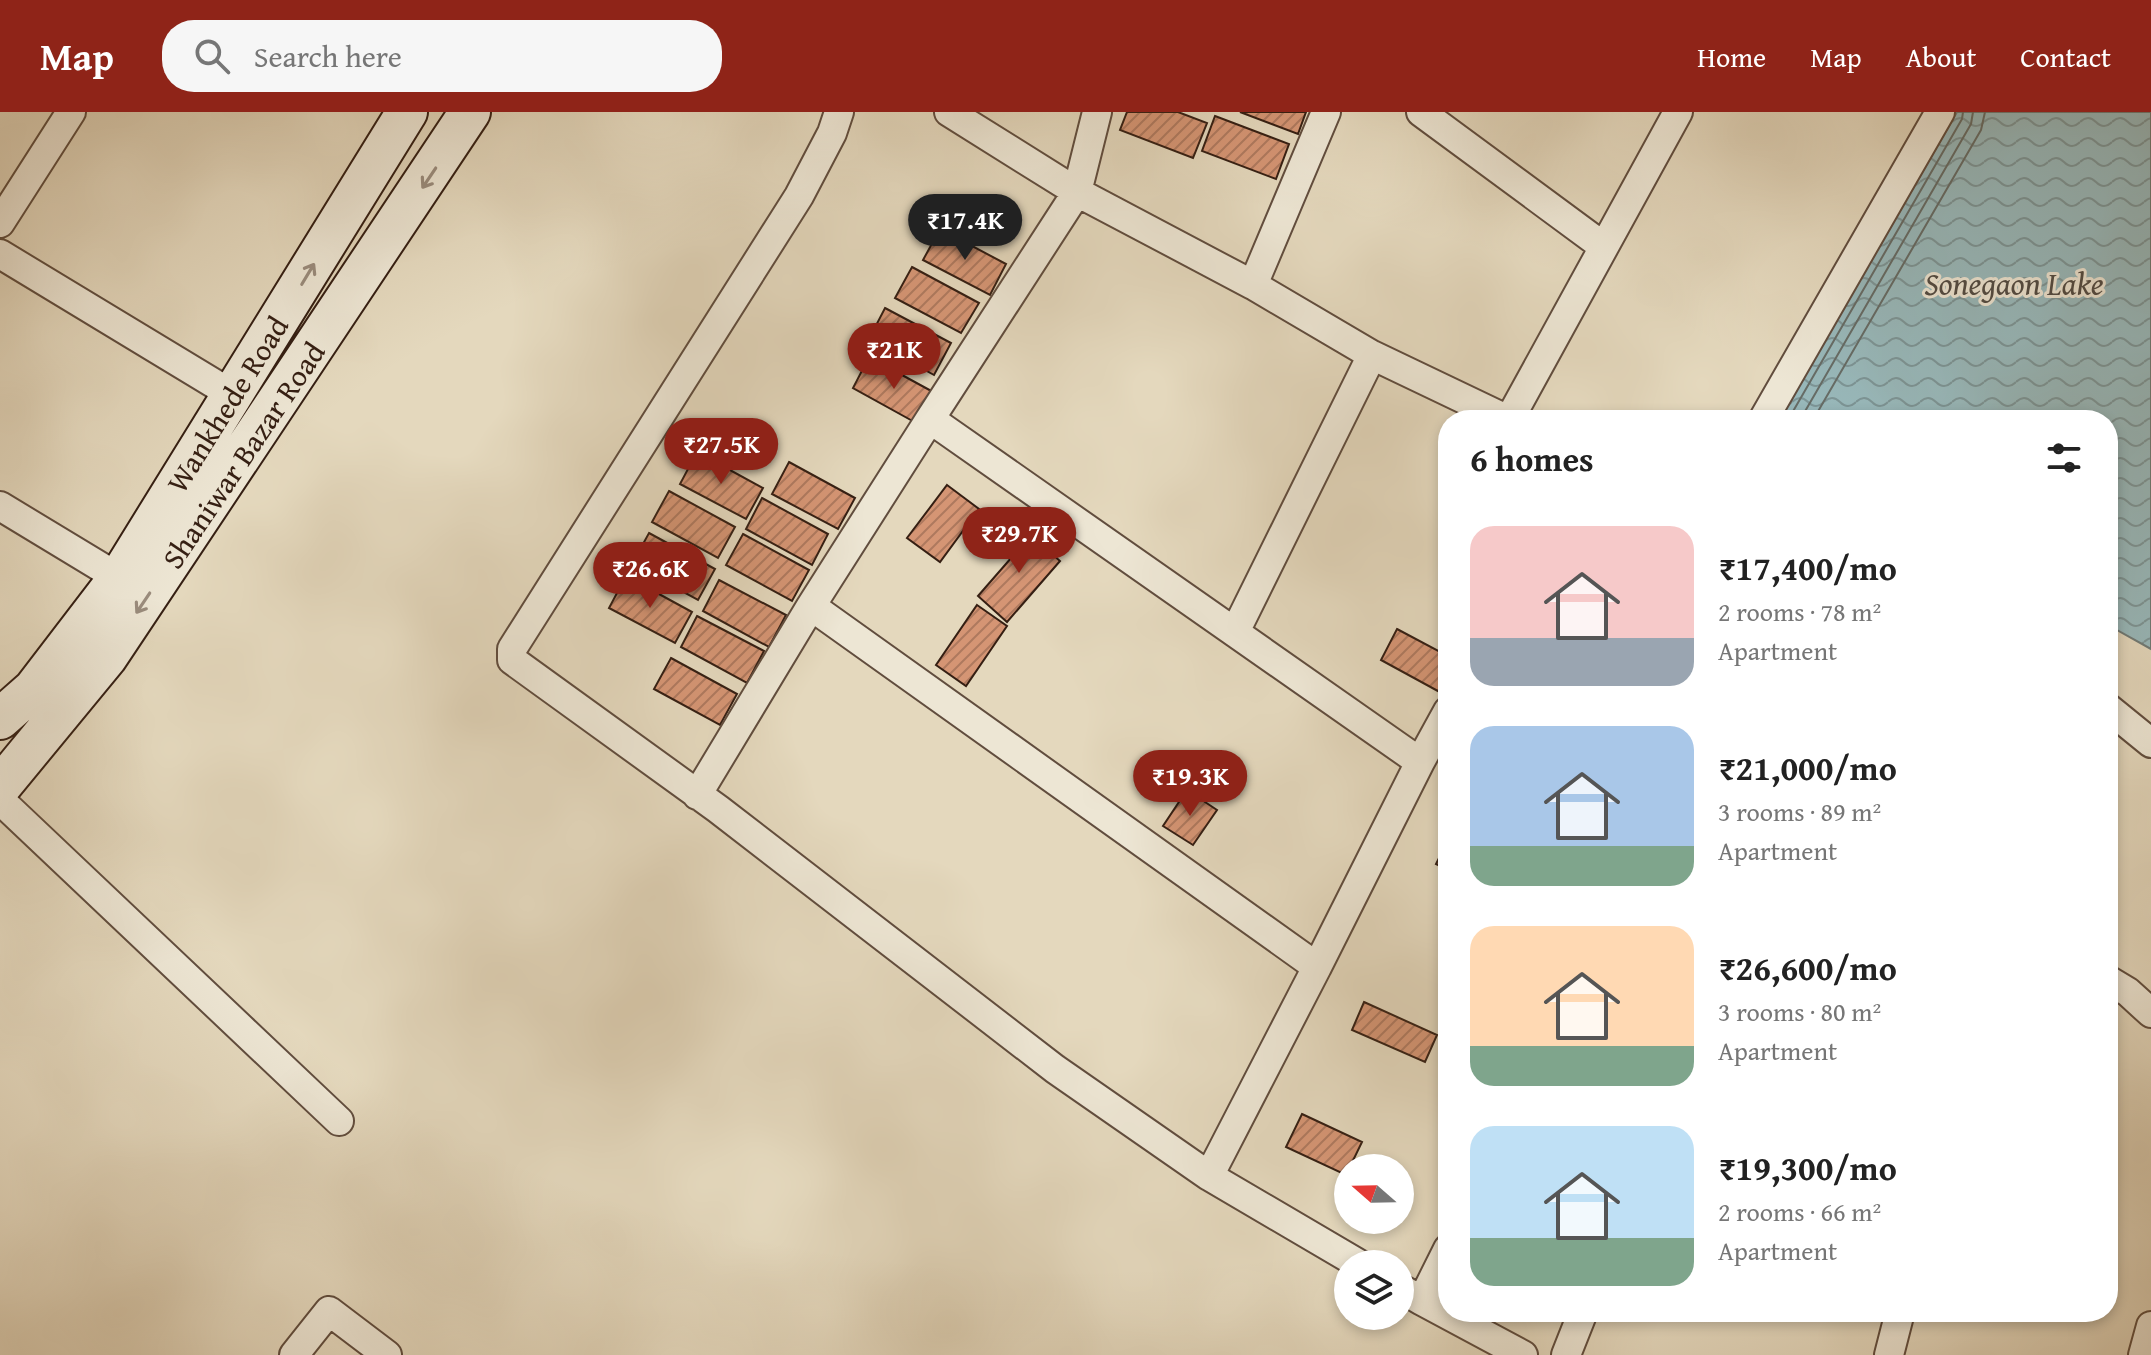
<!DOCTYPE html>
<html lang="en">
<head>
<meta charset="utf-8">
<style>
  body { margin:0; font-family:"Gentium Book Plus",serif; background:#f6f6f6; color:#222; height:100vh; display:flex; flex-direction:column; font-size:30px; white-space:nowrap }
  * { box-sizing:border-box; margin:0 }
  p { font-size:26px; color:#767676 }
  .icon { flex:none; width:44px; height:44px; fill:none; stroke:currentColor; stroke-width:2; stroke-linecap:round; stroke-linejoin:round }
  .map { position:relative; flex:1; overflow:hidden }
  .side { position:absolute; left:1438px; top:298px; width:680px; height:912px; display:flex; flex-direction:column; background:#fff; border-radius:32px; box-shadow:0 4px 12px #0003 }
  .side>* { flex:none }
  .needle { width:52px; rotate:290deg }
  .buttons { position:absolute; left:1334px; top:1042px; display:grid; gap:16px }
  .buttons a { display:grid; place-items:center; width:80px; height:80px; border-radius:50%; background:#fff; box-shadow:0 4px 12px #0003; font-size:40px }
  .price { position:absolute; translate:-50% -68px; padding:0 18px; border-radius:28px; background:#8f2418; color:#fff; font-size:26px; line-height:52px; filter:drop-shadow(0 2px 4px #0008) }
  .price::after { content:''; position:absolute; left:50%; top:48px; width:24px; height:18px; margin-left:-12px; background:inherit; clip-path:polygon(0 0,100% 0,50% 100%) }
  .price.active { background:#222; color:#fff }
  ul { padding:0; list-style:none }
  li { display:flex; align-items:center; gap:24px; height:200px; padding:0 32px }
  li span { display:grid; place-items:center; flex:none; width:224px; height:160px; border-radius:24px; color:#555 }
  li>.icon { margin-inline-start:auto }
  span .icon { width:96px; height:96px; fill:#fffc; stroke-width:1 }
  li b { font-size:34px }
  h2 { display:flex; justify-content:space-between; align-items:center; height:96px; padding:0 32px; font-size:34px }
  header { display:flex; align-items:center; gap:48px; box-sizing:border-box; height:112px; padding:0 40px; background:#8f2418; color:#fff }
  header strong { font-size:38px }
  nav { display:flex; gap:44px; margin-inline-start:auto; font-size:28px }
  .search { width:560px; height:72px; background:#f6f6f6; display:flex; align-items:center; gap:20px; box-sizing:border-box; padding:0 28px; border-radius:32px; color:#767676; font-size:30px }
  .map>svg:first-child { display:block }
  .water { fill:url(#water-waves); stroke:#707b77; stroke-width:2 }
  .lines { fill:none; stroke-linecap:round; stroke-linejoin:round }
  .shore { stroke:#666c66; stroke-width:2 }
  .building { fill:url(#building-hatch); stroke:#351f13; stroke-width:2 }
  .minor-casing { stroke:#614d3e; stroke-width:32 }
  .secondary-casing { stroke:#351f13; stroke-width:44 }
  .minor { stroke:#ede6d4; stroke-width:28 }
  .secondary { stroke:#ede6d4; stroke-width:40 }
  .oneway { stroke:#9a8c7d }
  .labels { text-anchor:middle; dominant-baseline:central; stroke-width:6; stroke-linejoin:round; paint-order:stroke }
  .street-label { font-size:30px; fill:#351f13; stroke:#ede6d4 }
  .water-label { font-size:32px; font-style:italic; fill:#534d45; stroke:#ede6d4 }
</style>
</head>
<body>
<header>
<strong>Map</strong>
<div class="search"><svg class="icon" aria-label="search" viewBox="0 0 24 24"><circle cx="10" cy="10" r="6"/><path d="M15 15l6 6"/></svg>Search here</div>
<nav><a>Home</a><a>Map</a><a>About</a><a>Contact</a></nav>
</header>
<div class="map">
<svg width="2151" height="1243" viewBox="0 0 2151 1243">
  <defs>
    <pattern id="water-waves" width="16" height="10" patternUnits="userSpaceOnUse" patternTransform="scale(2)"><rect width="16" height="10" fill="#98b8ba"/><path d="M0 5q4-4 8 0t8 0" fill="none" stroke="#7d9596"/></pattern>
    <pattern id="building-hatch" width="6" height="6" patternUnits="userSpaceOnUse" patternTransform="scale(2)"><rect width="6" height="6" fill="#d59574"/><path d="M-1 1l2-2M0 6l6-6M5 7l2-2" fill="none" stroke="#ae795e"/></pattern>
  </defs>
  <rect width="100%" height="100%" fill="#e4d8bd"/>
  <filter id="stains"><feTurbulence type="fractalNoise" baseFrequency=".0025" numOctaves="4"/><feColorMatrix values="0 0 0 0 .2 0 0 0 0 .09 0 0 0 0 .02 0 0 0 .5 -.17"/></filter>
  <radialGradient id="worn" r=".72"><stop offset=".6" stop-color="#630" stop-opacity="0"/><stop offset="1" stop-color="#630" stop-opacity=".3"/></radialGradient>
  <!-- water -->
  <path class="water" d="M1957 0H2151V537L2108 513V308H1779Z"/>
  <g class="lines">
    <!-- shore -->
    <path class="shore" d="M1788 308 1962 7 1963 0
      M1800 308 1971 12 1973 0
      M1813 308 1981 18 1985 0"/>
  </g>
  <!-- building -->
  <path class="building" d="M1127 0H1178L1207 11 1193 46 1120 18Z
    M1240 0H1306L1298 22Z
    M1215 4 1289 32 1276 67 1202 39Z
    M940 117 1006 152 990 183 923 148Z
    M912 155 979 191 961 221 895 186Z
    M885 196 951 231 934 263 869 227Z
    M869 245 935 281 918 312 853 276Z
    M697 340 763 376 746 407 680 372Z
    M789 350 855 386 838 417 772 382Z
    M947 373 979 397 940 450 907 426Z
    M669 379 735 415 718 446 652 410Z
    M762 386 828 422 812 453 746 417Z
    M1023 416 1060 449 1007 510 978 484 1012 445 1005 438Z
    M649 421 715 457 698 488 632 452Z
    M743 422 809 458 792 489 726 453Z
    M626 464 692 500 675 531 609 496Z
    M719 468 786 503 769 535 703 499Z
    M977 493 1007 514 966 574 936 553Z
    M697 504 764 539 747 571 681 535Z
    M1397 517 1448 544 1447 584 1381 548Z
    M671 546 737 582 720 613 654 577Z
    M1187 678 1217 698 1193 733 1163 714Z
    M1448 728V758L1436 752Z
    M1364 890 1437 923 1425 950 1352 918Z
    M1302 1002 1362 1030 1346 1063 1286 1035Z"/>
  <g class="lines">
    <!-- minor casing -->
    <g class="minor-casing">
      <path id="minor" d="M839 0 832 21 799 84 512 537V548L718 697 1055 957 1209 1064 1359 1152
        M1097 0 1077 80 1253 173 1372 243
        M1421 0 1604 135
        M0 111 71 0
        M0 142 233 283
        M1253 173 1326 0
        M930 307 1077 80 949 0
        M1509 308 1678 0
        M1763 308 1940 0
        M0 394 119 466
        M811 494 930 307 1420 650 1317 855
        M1235 520 1372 243 1508 308
        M2108 596 2151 631
        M1420 650 1448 599
        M697 683 811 494 1317 855 1209 1064
        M0 688 339 1009
        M2108 868 2128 880 2151 901
        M1400 1176 1422 1189 1448 1137
        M1422 1189 1523 1243
        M294 1243 329 1199 387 1243
        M1566 1243 1583 1200
        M1889 1243 1900 1200
        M2143 1243 2151 1214"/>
    </g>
    <!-- secondary casing -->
    <g class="secondary-casing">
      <path id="secondary" d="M0 607 34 577 119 466 407 0
        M0 675 107 545 470 0"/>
    </g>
    <!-- minor -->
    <use href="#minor" class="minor"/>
    <!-- secondary -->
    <use href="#secondary" class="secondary"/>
  </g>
  <!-- one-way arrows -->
  <defs><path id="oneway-shaft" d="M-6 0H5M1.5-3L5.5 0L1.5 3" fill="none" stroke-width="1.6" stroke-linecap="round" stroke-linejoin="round" transform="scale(2)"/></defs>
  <g class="oneway">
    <use href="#oneway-shaft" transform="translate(429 66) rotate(124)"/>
    <use href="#oneway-shaft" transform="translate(308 162) rotate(-59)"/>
    <use href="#oneway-shaft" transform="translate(143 491) rotate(124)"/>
  </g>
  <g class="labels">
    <!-- street labels -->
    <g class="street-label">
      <text transform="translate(227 292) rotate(-58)">Wankhede Road</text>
      <text transform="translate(243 343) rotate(-56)">Shaniwar Bazar Road</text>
    </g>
    <!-- water labels -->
    <g class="water-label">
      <text x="2014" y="171">Sonegaon Lake</text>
    </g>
  </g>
  <rect width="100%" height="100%" filter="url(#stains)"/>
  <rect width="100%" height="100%" fill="url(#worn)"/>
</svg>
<div class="buttons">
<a><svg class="needle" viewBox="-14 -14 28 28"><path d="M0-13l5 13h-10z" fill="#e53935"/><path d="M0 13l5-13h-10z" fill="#767676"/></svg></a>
<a><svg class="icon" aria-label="layers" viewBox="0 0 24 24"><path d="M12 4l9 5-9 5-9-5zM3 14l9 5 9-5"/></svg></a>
</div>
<b class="price active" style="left:965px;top:150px">₹17.4K</b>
<b class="price" style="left:894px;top:279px">₹21K</b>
<b class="price" style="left:721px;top:374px">₹27.5K</b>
<b class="price" style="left:1019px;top:463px">₹29.7K</b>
<b class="price" style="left:650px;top:498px">₹26.6K</b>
<b class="price" style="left:1190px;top:706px">₹19.3K</b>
<section class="side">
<h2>6 homes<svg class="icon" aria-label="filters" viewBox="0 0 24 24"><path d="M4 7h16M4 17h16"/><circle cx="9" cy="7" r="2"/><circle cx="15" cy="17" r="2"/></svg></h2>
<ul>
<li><span style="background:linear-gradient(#f6c9c9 70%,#9aa5b1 0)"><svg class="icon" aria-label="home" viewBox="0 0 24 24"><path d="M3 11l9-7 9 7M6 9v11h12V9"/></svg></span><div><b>₹17,400/mo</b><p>2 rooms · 78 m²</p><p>Apartment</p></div></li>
<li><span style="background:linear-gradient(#a9c7e8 75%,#7fa58c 0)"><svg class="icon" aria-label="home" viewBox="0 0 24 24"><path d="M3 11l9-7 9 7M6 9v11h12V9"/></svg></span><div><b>₹21,000/mo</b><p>3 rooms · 89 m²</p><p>Apartment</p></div></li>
<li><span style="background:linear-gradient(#ffd9b3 75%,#7fa58c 0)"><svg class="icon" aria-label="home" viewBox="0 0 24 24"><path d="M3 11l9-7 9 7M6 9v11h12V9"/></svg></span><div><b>₹26,600/mo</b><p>3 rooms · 80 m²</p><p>Apartment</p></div></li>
<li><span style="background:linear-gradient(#bfe0f5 70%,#7fa58c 0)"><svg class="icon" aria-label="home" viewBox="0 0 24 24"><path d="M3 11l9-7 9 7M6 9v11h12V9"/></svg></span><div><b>₹19,300/mo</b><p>2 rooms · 66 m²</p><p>Apartment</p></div></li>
</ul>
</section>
</div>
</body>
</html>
